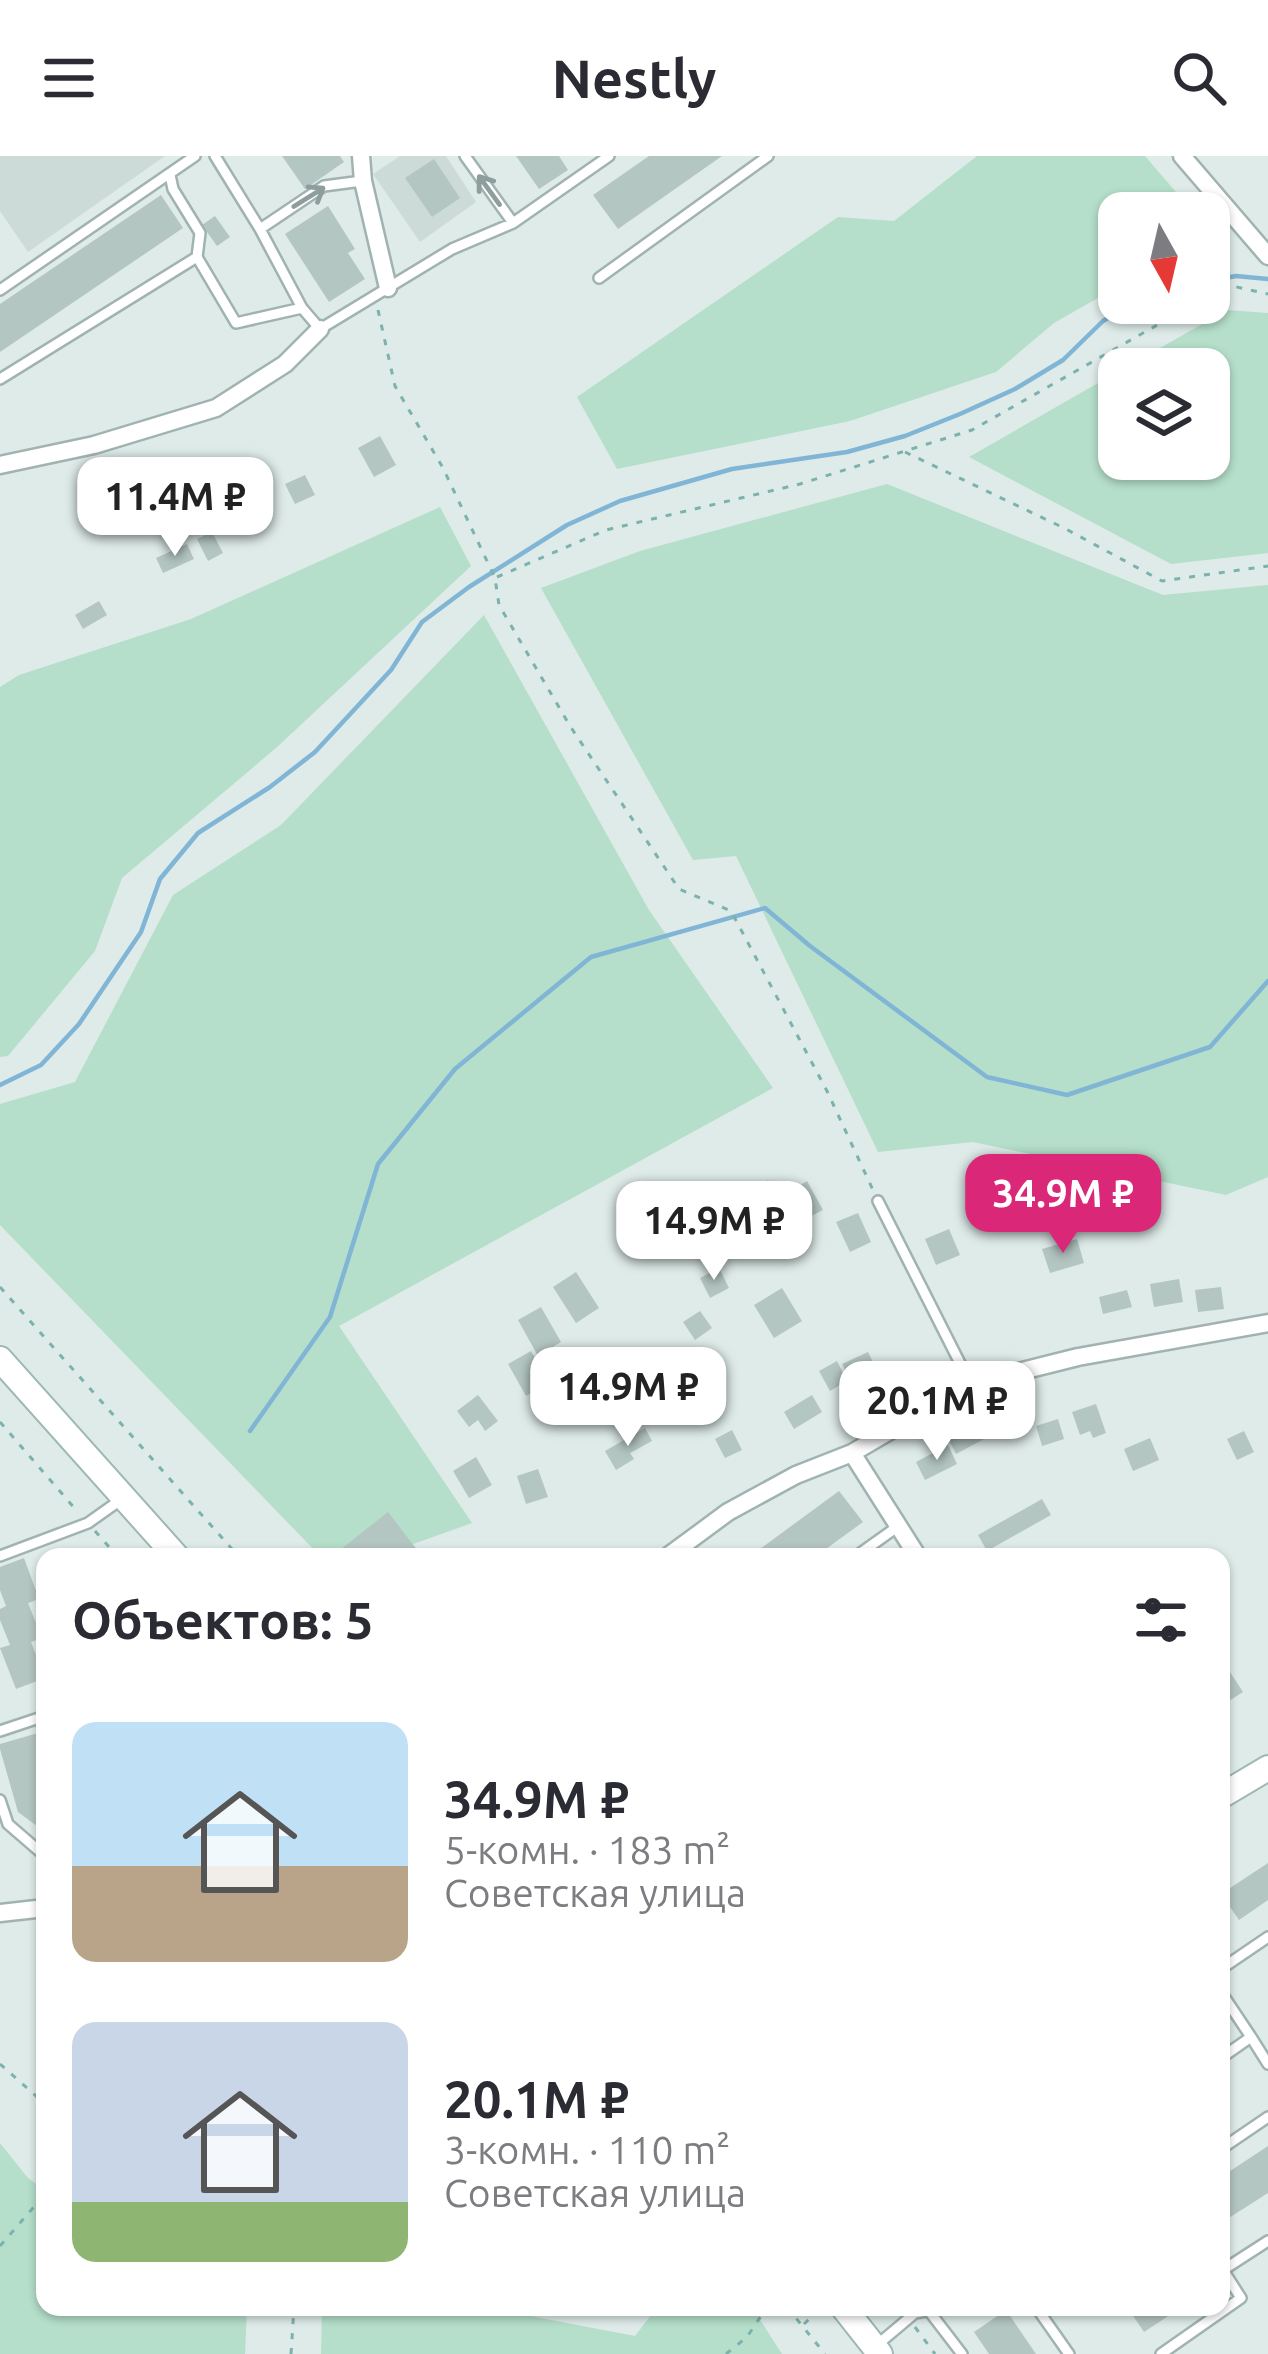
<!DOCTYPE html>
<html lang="ru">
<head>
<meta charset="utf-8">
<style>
  body { margin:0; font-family:Ubuntu,sans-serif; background:#f2f2f3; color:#2b2b33; height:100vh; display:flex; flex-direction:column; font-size:45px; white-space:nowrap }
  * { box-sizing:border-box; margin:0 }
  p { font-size:39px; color:#7c7c81 }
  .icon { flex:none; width:66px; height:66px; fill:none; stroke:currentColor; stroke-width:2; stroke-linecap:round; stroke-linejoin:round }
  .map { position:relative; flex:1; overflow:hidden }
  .details { position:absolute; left:36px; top:1392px; width:1194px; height:768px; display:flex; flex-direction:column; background:#fff; border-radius:24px; box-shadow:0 3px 9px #0004 }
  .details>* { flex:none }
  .needle { width:78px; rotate:172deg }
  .controls { position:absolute; left:1098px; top:36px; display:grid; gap:24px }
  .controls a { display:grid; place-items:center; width:132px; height:132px; border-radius:24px; background:#fff; box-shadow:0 3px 9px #0004; font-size:60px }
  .price { position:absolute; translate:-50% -102px; padding:0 27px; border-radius:24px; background:#fff; color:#222; font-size:39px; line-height:78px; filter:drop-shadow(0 3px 6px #0008) }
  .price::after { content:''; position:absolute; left:50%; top:72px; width:36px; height:27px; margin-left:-18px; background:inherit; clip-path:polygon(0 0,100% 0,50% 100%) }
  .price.current { background:#db2777; color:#fff }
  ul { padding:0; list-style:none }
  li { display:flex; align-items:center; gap:36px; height:300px; padding:0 36px }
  li span { display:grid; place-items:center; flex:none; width:336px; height:240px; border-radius:24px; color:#555 }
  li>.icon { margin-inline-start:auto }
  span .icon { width:144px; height:144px; fill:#fffc; stroke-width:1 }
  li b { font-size:51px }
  h2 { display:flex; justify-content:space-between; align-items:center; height:144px; padding:0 36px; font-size:51px }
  header { display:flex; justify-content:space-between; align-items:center; height:156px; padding:0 36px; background:#fff; font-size:54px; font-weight:700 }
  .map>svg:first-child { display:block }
  .built { fill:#cddbd8 }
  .green { fill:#b5dfca }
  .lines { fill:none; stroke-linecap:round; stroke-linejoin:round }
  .stream { stroke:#81b5d6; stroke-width:4.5 }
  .building { fill:#b4c6c2 }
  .lane-casing { stroke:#a1b3b1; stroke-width:14 }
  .street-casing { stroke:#a1b3b1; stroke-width:21 }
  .secondary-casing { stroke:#9cb8b4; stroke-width:28 }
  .path { stroke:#7cb2ad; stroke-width:3; stroke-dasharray:6 9; stroke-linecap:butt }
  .lane { stroke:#fff; stroke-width:9 }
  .street { stroke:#fff; stroke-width:16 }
  .secondary { stroke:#fff; stroke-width:24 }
  .oneway { stroke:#8e9e9d }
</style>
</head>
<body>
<header><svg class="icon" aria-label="menu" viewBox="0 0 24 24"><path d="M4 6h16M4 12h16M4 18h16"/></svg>Nestly<svg class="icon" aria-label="search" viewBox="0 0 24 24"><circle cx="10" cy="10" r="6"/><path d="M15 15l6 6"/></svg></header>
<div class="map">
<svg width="1268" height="2198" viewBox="0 0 1268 2198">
  <rect width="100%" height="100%" fill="#deebe9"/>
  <!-- built -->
  <path class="built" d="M0 0H165L28 96 0 55Z
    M400 0H446L476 46 420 86 373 18Z"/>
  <!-- green -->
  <path class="green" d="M977 0H1145L1194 57H1119V130L1054 167 996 216 850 265 617 313 577 241 838 61 894 65Z
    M1227 154 1268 157V397L1171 408 969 301 1119 215V303H1209V213H1123Z
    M887 328 1163 439 1268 429V1021L1226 1039 973 986 878 996 736 700 693 704 541 432 640 395Z
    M440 351 471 410 276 592 122 722 95 795 8 900 0 901V531L19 519 191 463Z
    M484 459 649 754 773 932 339 1170 472 1367 377 1401H321L0 1069V948L75 926 173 739 281 669Z
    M0 1987 28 2022 45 2034V2151H247L245 2198H0Z
    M322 2151H483L635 2180 657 2151H752L782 2198H321Z"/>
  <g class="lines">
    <!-- stream -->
    <path class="stream" d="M1209 125 1236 120 1268 123
      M0 929 41 909 79 868 141 776 160 723 198 677 270 631 315 596 391 514 422 466 469 431 567 369 620 345 732 313 847 296 905 280 960 258 1015 233 1063 204 1103 165 1132 147
      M250 1275 330 1161 378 1008 455 913 591 801 765 752 810 790 987 921 1067 939 1210 891 1268 825"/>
  </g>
  <!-- building -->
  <path class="building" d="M282 0H340L344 6 305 33Z
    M516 0H559L568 14 539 33Z
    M649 0H722L618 73 593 39Z
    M434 3 460 42 432 61 405 22Z
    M161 39 183 72 0 196V148Z
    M328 50 355 93 348 97 365 123 329 146 285 78Z
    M215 60 230 81 217 90 202 69Z
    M380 280 396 309 374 321 358 292Z
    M305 319 315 339 295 348 285 328Z
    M262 338 270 354 252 363 244 347Z
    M212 376 223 397 208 405 197 383Z
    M187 388 194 403 163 417 156 402Z
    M99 445 107 459 83 473 75 459Z
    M768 1024 785 1052 765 1065 747 1037Z
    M807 1025 823 1054 802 1065 787 1037Z
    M858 1057 871 1086 850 1096 836 1066Z
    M687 1058 700 1076 684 1088 671 1070Z
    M949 1073 960 1099 936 1109 925 1083Z
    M1077 1083 1084 1107 1050 1117 1042 1093Z
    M719 1112 729 1132 710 1142 700 1122Z
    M576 1116 599 1152 576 1167 553 1131Z
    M1179 1123 1183 1146 1154 1151 1150 1128Z
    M1221 1131 1224 1153 1198 1156 1195 1134Z
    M782 1132 802 1165 774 1182 754 1149Z
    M1127 1134 1132 1151 1103 1158 1099 1141Z
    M541 1151 561 1186 538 1200 518 1164Z
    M700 1155 712 1172 695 1184 683 1166Z
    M531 1195 549 1227 526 1240 508 1208Z
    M868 1196 882 1224 857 1237 842 1208Z
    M837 1205 847 1225 830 1235 819 1215Z
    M697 1213 714 1245 697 1254 680 1222Z
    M478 1239 498 1265 485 1275 478 1264 469 1271 457 1255Z
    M812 1239 822 1256 794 1273 784 1256Z
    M1096 1248 1106 1277 1093 1282 1090 1275 1080 1279 1072 1256Z
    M978 1260 988 1281 956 1298 945 1276Z
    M1058 1263 1064 1283 1042 1290 1036 1270Z
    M645 1272 652 1285 630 1297 634 1303 616 1314 605 1295Z
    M732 1274 742 1294 725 1302 715 1283Z
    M1244 1275 1254 1296 1237 1304 1227 1283Z
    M1150 1282 1159 1304 1133 1315 1124 1293Z
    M948 1289 957 1308 925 1324 916 1306Z
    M476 1301 492 1329 469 1342 453 1315Z
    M538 1313 548 1341 526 1348 517 1320Z
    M839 1335 863 1366 815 1401H749Z
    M1042 1343 1051 1359 987 1395 978 1379Z
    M388 1356 418 1395 411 1401H331Z
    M24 1402 39 1443 28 1447 42 1482 31 1486 45 1522 16 1533 0 1492 10 1489 0 1464V1453L6 1450 0 1434V1411Z
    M1230 1516 1243 1536 1221 1550V1522Z
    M45 1575V1676L18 1656 0 1593V1588Z
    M1268 1707V1744L1239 1764 1221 1738Z
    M1268 1990V2037L1221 2067V2021Z
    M1127 2151H1182L1144 2176Z
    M1006 2154 1036 2198H989L974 2176Z"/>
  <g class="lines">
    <!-- lane casing -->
    <g class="lane-casing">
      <path id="lane" d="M215 0 260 73 302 152
        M465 0 513 67
        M170 19 173 33 200 77 197 101
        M260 73 324 30 362 25
        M599 122 768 0
        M0 134 195 0
        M0 223 197 101 236 167 302 152 320 173 452 93 513 67 609 0
        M878 1045 970 1227
        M0 1400 88 1367 119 1345
        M855 1401 897 1371
        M0 1575 45 1560
        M0 1644 8 1668 45 1700
        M1221 1813 1268 1781
        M1221 1836 1251 1881 1221 1902
        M1251 1881 1268 1908
        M1221 1993 1268 1961
        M1036 2151 1069 2198
        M929 2155 962 2198
        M877 2189 915 2157 949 2151
        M1161 2198 1241 2142 1223 2114 1268 2085"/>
    </g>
    <!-- street casing -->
    <g class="street-casing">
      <path id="street" d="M361 0 363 25 388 132
        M1182 0 1268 100
        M0 309 94 289 216 252 285 208 320 173
        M852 1297 918 1401
        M667 1401 728 1356 796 1319 852 1297 970 1228 1078 1201 1268 1167
        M0 1757 45 1752"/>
    </g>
    <!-- secondary casing -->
    <g class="secondary-casing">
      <path id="secondary" d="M0 1203 177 1401
        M1221 1640 1268 1612
        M843 2151 880 2198"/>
    </g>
    <!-- path -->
    <path class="path" d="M1209 139 1228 129 1268 138
      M378 154 395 230 443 312 495 422 499 449 570 570 679 733 731 755 827 935 873 1034
      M905 296 1064 372 1162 425 1268 410
      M497 421 606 374 800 328 972 274 1196 147
      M0 1131 239 1401
      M0 1266 77 1355
      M95 1375 118 1401
      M0 1908 45 1948
      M0 2090 45 2038
      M787 2151 825 2198
      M804 2168 819 2154
      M915 2171 935 2198
      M291 2198 294 2151
      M726 2198 747 2181 767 2151"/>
    <!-- lane -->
    <use href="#lane" class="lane"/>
    <!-- street -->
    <use href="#street" class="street"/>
    <!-- secondary -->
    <use href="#secondary" class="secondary"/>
  </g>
  <!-- one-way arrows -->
  <defs><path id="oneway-shaft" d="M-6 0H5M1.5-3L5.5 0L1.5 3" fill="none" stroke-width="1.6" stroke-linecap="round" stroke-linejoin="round" transform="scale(3)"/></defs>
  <g class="oneway">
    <use href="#oneway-shaft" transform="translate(489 34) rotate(-126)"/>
    <use href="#oneway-shaft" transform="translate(309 41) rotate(-32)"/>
  </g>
</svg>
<div class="controls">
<a><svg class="needle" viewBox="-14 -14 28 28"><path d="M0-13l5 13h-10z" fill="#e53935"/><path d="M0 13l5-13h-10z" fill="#7c7c81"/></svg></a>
<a><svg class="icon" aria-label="layers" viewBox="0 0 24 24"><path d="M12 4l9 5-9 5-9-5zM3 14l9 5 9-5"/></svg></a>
</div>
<b class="price" style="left:175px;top:403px">11.4M ₽</b>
<b class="price current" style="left:1063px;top:1100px">34.9M ₽</b>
<b class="price" style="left:714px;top:1127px">14.9M ₽</b>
<b class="price" style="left:628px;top:1293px">14.9M ₽</b>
<b class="price" style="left:937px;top:1307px">20.1M ₽</b>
<section class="details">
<h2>Объектов: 5<svg class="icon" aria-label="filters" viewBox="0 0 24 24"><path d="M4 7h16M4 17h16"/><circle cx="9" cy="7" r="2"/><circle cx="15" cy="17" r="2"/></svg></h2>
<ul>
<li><span style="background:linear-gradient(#bfe0f5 60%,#b9a48a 0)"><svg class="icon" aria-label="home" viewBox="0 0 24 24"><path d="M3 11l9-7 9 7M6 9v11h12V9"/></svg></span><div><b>34.9M ₽</b><p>5-комн. · 183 m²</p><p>Советская улица</p></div></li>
<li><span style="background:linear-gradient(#c9d6e8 75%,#8fb573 0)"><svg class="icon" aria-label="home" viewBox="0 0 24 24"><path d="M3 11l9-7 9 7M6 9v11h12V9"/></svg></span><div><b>20.1M ₽</b><p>3-комн. · 110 m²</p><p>Советская улица</p></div></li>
</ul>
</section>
</div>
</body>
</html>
